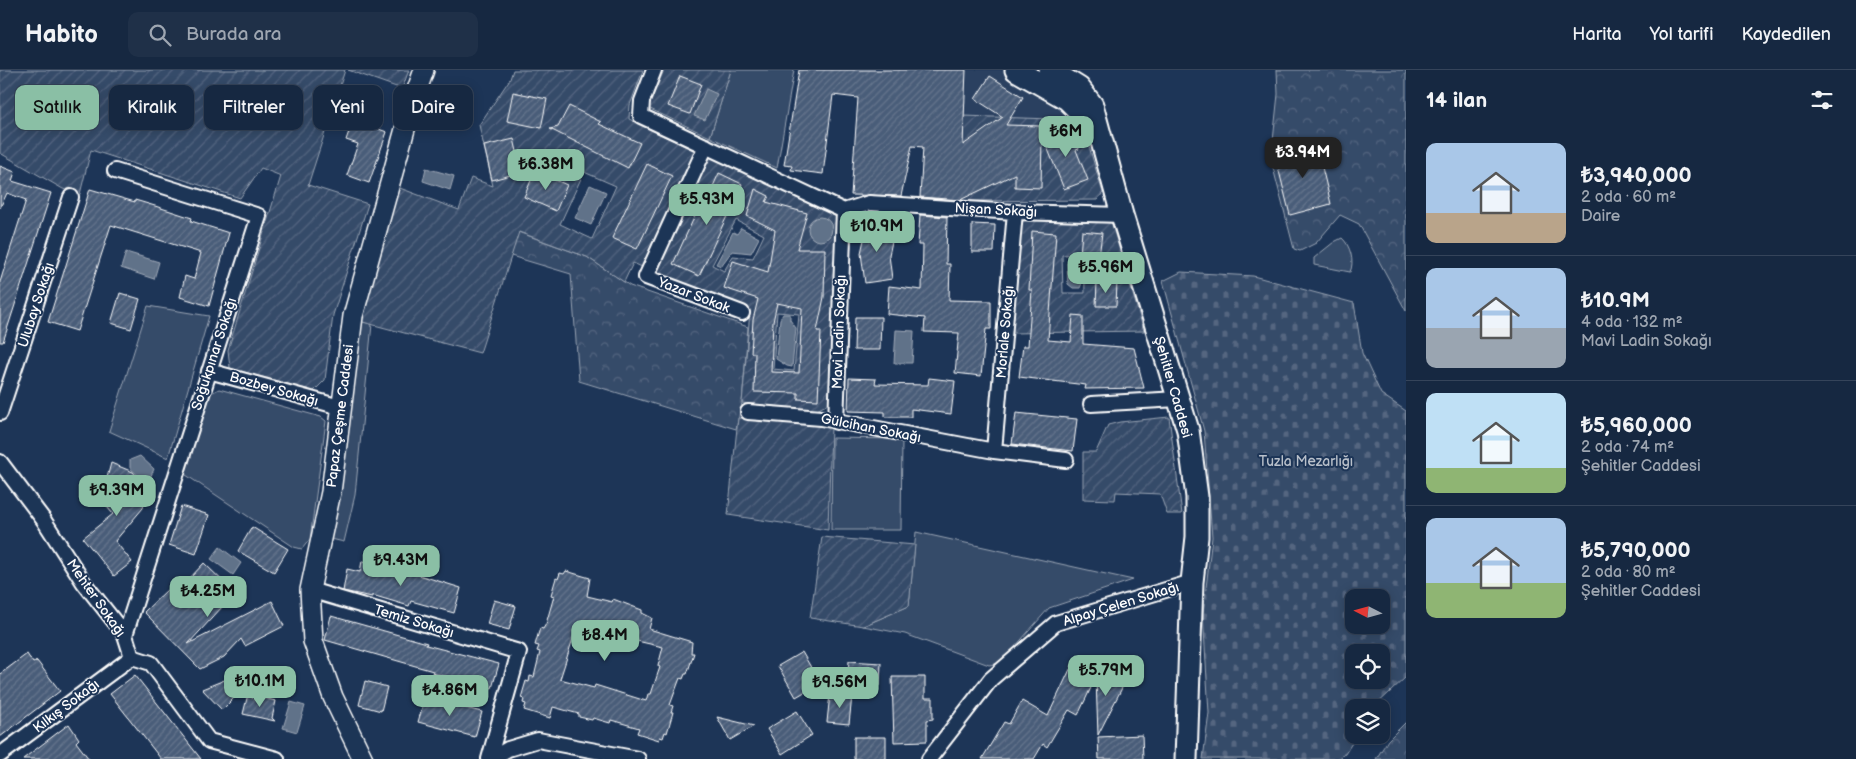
<!DOCTYPE html>
<html lang="tr">
<head>
<meta charset="utf-8">
<style>
  body { margin:0; font-family:"Balsamiq Sans",sans-serif; background:#1f3048; color:#f1f3f6; height:100vh; display:flex; flex-direction:column; font-size:19px; white-space:nowrap }
  * { box-sizing:border-box; margin:0 }
  p { font-size:16px; color:#9ea6b1 }
  .icon { flex:none; width:28px; height:28px; fill:none; stroke:currentColor; stroke-width:2; stroke-linecap:round; stroke-linejoin:round }
  .map { position:relative; flex:1; overflow:hidden }
  .details { display:flex; flex-direction:column; background:#162841; width:450px }
  .details>* { flex:none }
  .banner { position:absolute; left:15px; top:15px; width:475px; height:45px; display:flex; gap:10px }
  .needle { width:32px; rotate:276deg }
  .buttons { position:absolute; left:1345px; top:519px; display:grid; gap:10px }
  .buttons a { display:grid; place-items:center; width:45px; height:45px; border-radius:10px; background:#162841; box-shadow:0 2px 12px #0003,0 0 0 1px #35445a; font-size:25px }
  .price { position:absolute; translate:-50% -42px; padding:0 11px; border-radius:10px; background:#8abfa5; color:#111; font-size:16px; line-height:32px; filter:drop-shadow(0 1px 2px #0008) }
  .price::after { content:''; position:absolute; left:50%; top:30px; width:15px; height:11px; margin-left:-8px; background:inherit; clip-path:polygon(0 0,100% 0,50% 100%) }
  .price.selected { background:#222; color:#fff }
  ul { padding:0; list-style:none }
  li { display:flex; align-items:center; gap:15px; height:125px; padding:0 20px }
  li+li { border-top:1px solid #35445a }
  li span { display:grid; place-items:center; flex:none; width:140px; height:100px; border-radius:10px; color:#555 }
  li>.icon { margin-inline-start:auto }
  span .icon { width:60px; height:60px; fill:#fffc; stroke-width:1 }
  li b { font-size:21px }
  h2 { display:flex; justify-content:space-between; align-items:center; height:60px; padding:0 20px; font-size:21px }
  .tag { padding:0 18px; border-radius:10px; background:#162841; box-shadow:0 2px 12px #0003,0 0 0 1px #35445a; font-size:18px; line-height:45px }
  .tag.selected { background:#8abfa5; color:#111 }
  header { display:flex; align-items:center; gap:30px; box-sizing:border-box; height:70px; padding:0 25px; background:#162841; border-bottom:1px solid #35445a }
  header strong { font-size:24px }
  nav { display:flex; gap:28px; margin-inline-start:auto; font-size:18px }
  .search { width:350px; height:45px; background:#1f3048; display:flex; align-items:center; gap:12px; box-sizing:border-box; padding:0 18px; border-radius:10px; color:#9ea6b1; font-size:19px }
  main { display:flex; flex:1; min-height:0 }
  .map>svg:first-child { display:block }
  .built { fill:#2a4161 }
  .grass { fill:#364b69; stroke:#9aa5b4 }
  .forest { fill:url(#forest-crowns); stroke:#9aa5b4 }
  .cemetery { fill:url(#cemetery-stones); stroke:#9aa5b4; fill-rule:evenodd }
  .garden { fill:url(#garden-furrows); stroke:#9aa5b4; fill-rule:evenodd }
  .water { fill:#617289; stroke:#a0aab8 }
  .building { fill:url(#building-hatch); stroke:#fff; fill-rule:evenodd }
  .lines { fill:none; stroke-linecap:round; stroke-linejoin:round }
  .street-casing { stroke:#fff; stroke-width:18 }
  .secondary-casing { stroke:#fff; stroke-width:22 }
  .primary-casing { stroke:#fff; stroke-width:25 }
  .street { stroke:#1d3557; stroke-width:14 }
  .secondary { stroke:#1d3557; stroke-width:19 }
  .primary { stroke:#1d3557; stroke-width:21 }
  .labels { text-anchor:middle; dominant-baseline:central; stroke-width:4; stroke-linejoin:round; paint-order:stroke }
  .street-label { font-size:14px; fill:#fff; stroke:#1d3557 }
  .park-label { font-size:14px; fill:#b9c0ca; stroke:#1d3557 }
</style>
</head>
<body>
<header>
<strong>Habito</strong>
<div class="search"><svg class="icon" aria-label="search" viewBox="0 0 24 24"><circle cx="10" cy="10" r="6"/><path d="M15 15l6 6"/></svg>Burada ara</div>
<nav><a>Harita</a><a>Yol tarifi</a><a>Kaydedilen</a></nav>
</header>
<main>
<div class="map">
<svg width="1406" height="689" viewBox="0 0 1406 689">
  <defs>
    <pattern id="forest-crowns" width="20" height="18" patternUnits="userSpaceOnUse" patternTransform="scale(1.25)"><rect width="20" height="18" fill="#364b69"/><path d="M2 6a3 3 0 1 1 6 0M12 15a3 3 0 1 1 6 0" fill="none" stroke="#546680"/></pattern>
    <pattern id="cemetery-stones" width="16" height="16" patternUnits="userSpaceOnUse" patternTransform="scale(1.25)"><rect width="16" height="16" fill="#364b69"/><path d="M2 7V4a2 2 0 0 1 4 0v3zM10 15v-3a2 2 0 0 1 4 0v3z" fill="#546680"/></pattern>
    <pattern id="garden-furrows" width="10" height="10" patternUnits="userSpaceOnUse" patternTransform="scale(1.25)"><rect width="10" height="10" fill="#364b69"/><path d="M-1 1l2-2M0 10L10 0M9 11l2-2" fill="none" stroke="#546680"/></pattern>
    <pattern id="building-hatch" width="6" height="6" patternUnits="userSpaceOnUse" patternTransform="scale(1.25)"><rect width="6" height="6" fill="#4a5d79"/><path d="M-1 1l2-2M0 6l6-6M5 7l2-2" fill="none" stroke="#65758d"/></pattern>
  </defs>
  <rect width="100%" height="100%" fill="#1d3557"/>
  <filter id="ink" filterUnits="userSpaceOnUse"><feTurbulence type="fractalNoise" baseFrequency=".02" numOctaves="2"/><feDisplacementMap in="SourceGraphic" scale="10" xChannelSelector="R" yChannelSelector="G"/><feConvolveMatrix kernelMatrix="1 2 1 2 8 2 1 2 1" color-interpolation-filters="sRGB"/></filter>
  <g filter="url(#ink)">
    <!-- built -->
    <path class="built" d="M966 0H1001L1081 50 963 46Z"/>
    <!-- grass -->
    <path class="grass" d="M731 0H794L777 98 710 67Z
      M1342 168C1350 175 1355 192 1350 202L1314 195V188L1334 172Z
      M148 236 209 246 168 388 109 361Z
      M359 251 372 254 355 425 344 472 331 469 341 420Z
      M219 319 321 347 326 351 310 469 302 479 294 477 183 403 209 324Z
      M832 368 902 369 901 460H831Z
      M916 462 1133 510 1049 538 1001 593 989 595 905 564 863 556 909 536Z"/>
    <!-- forest -->
    <path class="forest" d="M1277 0H1406V241L1359 154 1340 145 1316 173 1300 181 1294 179 1271 90 1278 24Z
      M518 162 587 187 630 216 748 257 742 333 736 359 579 311 571 204 511 186Z
      M1406 652V689H1376L1388 670Z"/>
    <!-- cemetery -->
    <path class="cemetery" d="M1181 202 1253 206 1354 233 1362 283 1381 324 1406 341V607L1374 637 1354 638V665H1357L1345 684 1336 689H1203L1209 643 1203 543 1212 467 1204 361 1163 211ZM1354 528H1381V555H1354ZM1354 582H1381V610H1354Z"/>
    <!-- garden -->
    <path class="garden" d="M0 0H345L308 115 368 134 333 245 325 310 314 321 230 298 228 280 281 106 261 98 240 128 91 80 80 124 63 119 0 83Z
      M348 0H409L402 19Z
      M513 0H643L630 35 629 49 697 82 642 197 633 193 624 212 587 187 519 162 480 283 359 251 397 117 459 140 471 108 493 116 479 55 510 9ZM584 102 616 116 592 169 560 154Z
      M664 0H731L710 67 648 38Z
      M963 46 1081 50 1103 123 1097 130 962 131Z
      M710 85 837 145 830 333 815 341 742 333 750 241 655 206ZM736 150 764 165 753 188 733 186 724 201 712 195ZM777 242 799 244 794 301 773 299Z
      M1021 146 1110 148 1144 261 1012 263ZM1084 184 1085 223H1063L1062 185Z
      M1169 347 1182 444H1167L1160 424 1116 422 1115 430 1083 429V382H1096L1108 355 1120 352Z
      M738 348 822 352 831 356 828 460 728 445Z
      M822 467 915 475 909 536 863 556 810 548Z"/>
    <!-- water -->
    <path class="water" d="M706 19 717 24 705 50 694 46Z
      M426 98 454 106 450 120 423 111Z
      M590 115 606 122 591 155 575 148Z
      M808 159a12 12 0 1 1 24 0a12 12 0 1 1-24 0Z
      M741 158 759 168 751 183 732 181 721 196 716 194 733 162 737 164Z
      M126 182 159 192 154 209 121 198Z
      M1071 189H1078L1083 193 1082 213 1080 218H1073L1068 214 1067 193Z
      M783 244H790V250L796 258 792 297 787 296 776 289 780 249Z
      M896 260 914 261 912 293H894Z
      M140 386 154 399 150 408 142 409 130 398V390Z
      M220 477 241 493 233 505 211 489Z
      M291 632 305 636 297 662 283 658Z"/>
    <!-- building -->
    <path class="building" d="M799 0H966L963 75 1003 47 975 29 990 6 1023 27 1006 55 1040 56V68L1042 67 1041 118 1015 117V104L960 130 920 127 923 77 912 76 901 126 851 125 858 28 833 25 823 104 791 100 792 96 784 95Z
      M680 6 701 14 690 44 668 36Z
      M513 22 547 29 541 58 507 51Z
      M569 36 601 52 599 54 640 73 628 98 550 59 558 57Z
      M353 50 387 62 369 113 347 105 358 74 346 70Z
      M1074 59 1079 79 1076 80 1088 110 1064 119 1043 67Z
      M514 69 522 102 492 110 484 76Z
      M1316 73 1331 134 1290 145 1275 85Z
      M647 94 672 106 637 179 612 168Z
      M0 96 15 102 12 111 51 123 3 272H0V212L26 130 7 123 0 138Z
      M535 101 567 115 556 141 524 127Z
      M719 103 742 114 699 206 673 194 698 139 702 141Z
      M90 119 135 132V130L155 136 192 148 191 151 229 163 209 236 180 227 185 206 194 209 201 183 111 155 77 261 48 252Z
      M755 119 769 126 766 132 807 143 797 179H825L824 227 817 261H821L818 330 798 329V323L754 322 755 283H751L753 250 758 229 724 218 733 191 768 202 775 160 747 146ZM777 233 802 238 799 303 771 302 773 252Z
      M920 145 947 147 946 194H950L949 230 991 231V259H986L981 306 955 303 959 263 924 262 925 248 887 244 889 216 922 220 923 175H918Z
      M868 152 895 158 889 185 892 209 865 213 861 183Z
      M972 154 995 155 994 182H972Z
      M1032 161 1056 163 1048 270 1071 272 1073 245 1083 246V274L1134 278 1144 318 1085 319 1086 315 1019 307 1023 276H1028L1032 220H1029Z
      M1082 161 1102 163 1099 187 1080 185Z
      M1097 211 1117 212 1116 236H1096Z
      M120 223 140 229 131 259 111 253Z
      M855 247H881L880 280H854Z
      M849 308 876 309 875 314 928 315 929 308 955 311 951 344 911 339V347H885V342L848 341Z
      M1016 343 1077 349 1073 381 1012 374Z
      M111 393 133 402 143 414 146 427 143 438 115 471 132 492 114 506 83 468 113 444 101 430Z
      M181 436 209 445 196 484 169 475Z
      M252 457 288 479 274 502 238 481Z
      M362 491 390 496 461 518 454 543 411 531 409 536 372 525V527L343 521 347 499 360 502Z
      M204 493 235 523 188 574 272 531 284 556 245 576 241 569 224 587 200 599 144 542 169 518 175 524Z
      M566 501 590 508 587 526 612 532 613 529 642 540V543L652 548 649 559 692 572 691 583H694L687 604H685L683 609 680 608 670 635 673 636 671 642H673L667 663 665 662 663 668 660 667 659 670 637 663 639 658 611 650 610 653 593 648 592 650 579 647V644L553 637 550 648 524 640 526 634 523 633 524 629 521 628 526 611 529 612 530 606 534 607 540 582 537 581 539 576 535 575 540 558 543 559 546 554 554 526 551 525 556 508 558 509 560 503 564 504ZM578 553 612 562 611 565 663 577 658 596 660 597 651 624H648L646 631 595 615 594 618 560 609Z
      M494 530 516 536 509 560 487 554Z
      M331 546 427 573 426 575 499 594 492 618 432 603 433 601 325 570Z
      M802 582 820 613 796 627 778 596Z
      M27 584 33 593 37 591 60 621 0 667V604Z
      M849 591 881 593 880 615 847 613Z
      M1073 593 1097 605 1078 645 1069 640 1047 677 1043 674 1034 689H982L1004 652 1009 654 1022 631 1048 646Z
      M1100 602 1124 614 1098 665 1096 609Z
      M135 605 201 689H161L110 624Z
      M232 607 243 619 222 640 202 619Z
      M892 607H925V628H933V649L927 650V671L894 672Z
      M365 611 387 617 381 641 359 635Z
      M248 624 255 631 256 626 276 631 272 648 275 651 243 644Z
      M830 624 852 626 849 654 827 652Z
      M425 628 482 642 475 667 418 652Z
      M797 641 812 665 782 684 767 659Z
      M717 647 754 656 730 670Z
      M69 654 79 669 76 672 89 689H23Z
      M1142 665 1143 689H1099L1098 667Z
      M854 667H886V689H854Z"/>
    <g class="lines">
      <!-- street casing -->
      <g class="street-casing">
        <path id="street" d="M654 0 642 31 641 46 844 141 869 133 1015 142 1122 145
          M706 76 646 207 742 243
          M115 101 259 146 125 565
          M209 301 340 337
          M1091 334 1178 329
          M748 342 821 348 994 381 1066 390
          M0 343 71 127
          M836 352 844 141
          M994 381 1015 142
          M0 392 43 449 84 513 125 565 132 587 151 593 209 671 277 689
          M310 520 519 582 489 689
          M0 685 132 587
          M491 689 508 679 538 670 638 689
          M929 689 991 609 1056 553 1192 512"/>
      </g>
      <!-- secondary casing -->
      <g class="secondary-casing">
        <path id="secondary" d="M363 689 333 627 313 571 310 520 331 422 353 246 412 34 424 0"/>
      </g>
      <!-- primary casing -->
      <g class="primary-casing">
        <path id="primary" d="M1016 0 1067 29 1094 56
          M1050 0 1079 18 1092 35 1122 145 1188 360 1197 427V467L1192 512 1186 689"/>
      </g>
      <!-- street -->
      <use href="#street" class="street"/>
      <!-- secondary -->
      <use href="#secondary" class="secondary"/>
      <!-- primary -->
      <use href="#primary" class="primary"/>
    </g>
  </g>
  <g class="labels">
    <!-- street labels -->
    <g class="street-label">
      <text transform="translate(996 140) rotate(3)">Nişan Sokağı</text>
      <text transform="translate(694 225) rotate(21)">Yazar Sokak</text>
      <text transform="translate(36 235) rotate(-72)">Ulubay Sokağı</text>
      <text transform="translate(839 262) rotate(-88)">Mavi Ladin Sokağı</text>
      <text transform="translate(1005 262) rotate(-85)">Morlale Sokağı</text>
      <text transform="translate(214 284) rotate(-72)">Soğukpınar Sokağı</text>
      <text transform="translate(1173 317) rotate(74)">Şehitler Caddesi</text>
      <text transform="translate(274 319) rotate(16)">Bozbey Sokağı</text>
      <text transform="translate(340 346) rotate(-83)">Papaz Çeşme Caddesi</text>
      <text transform="translate(871 358) rotate(11)">Gülcihan Sokağı</text>
      <text transform="translate(96 528) rotate(55)">Mehter Sokağı</text>
      <text transform="translate(1121 534) rotate(-17)">Alpay Çelen Sokağı</text>
      <text transform="translate(414 551) rotate(17)">Temiz Sokağı</text>
      <text transform="translate(66 636) rotate(-37)">Kılkış Sokağı</text>
    </g>
    <!-- park labels -->
    <g class="park-label">
      <text x="1306" y="391">Tuzla Mezarlığı</text>
    </g>
  </g>
</svg>
<div class="buttons">
<a><svg class="needle" viewBox="-14 -14 28 28"><path d="M0-13l5 13h-10z" fill="#e53935"/><path d="M0 13l5-13h-10z" fill="#9ea6b1"/></svg></a>
<a><svg class="icon" aria-label="locate" viewBox="0 0 24 24"><circle cx="12" cy="12" r="6"/><path d="M12 2v4M12 18v4M2 12h4M18 12h4"/></svg></a>
<a><svg class="icon" aria-label="layers" viewBox="0 0 24 24"><path d="M12 4l9 5-9 5-9-5zM3 14l9 5 9-5"/></svg></a>
</div>
<b class="price" style="left:1066px;top:88px">₺6M</b>
<b class="price selected" style="left:1303px;top:109px">₺3.94M</b>
<b class="price" style="left:546px;top:121px">₺6.38M</b>
<b class="price" style="left:707px;top:156px">₺5.93M</b>
<b class="price" style="left:877px;top:183px">₺10.9M</b>
<b class="price" style="left:1106px;top:224px">₺5.96M</b>
<b class="price" style="left:117px;top:447px">₺9.39M</b>
<b class="price" style="left:401px;top:517px">₺9.43M</b>
<b class="price" style="left:208px;top:548px">₺4.25M</b>
<b class="price" style="left:605px;top:592px">₺8.4M</b>
<b class="price" style="left:1106px;top:627px">₺5.79M</b>
<b class="price" style="left:260px;top:638px">₺10.1M</b>
<b class="price" style="left:840px;top:639px">₺9.56M</b>
<b class="price" style="left:450px;top:647px">₺4.86M</b>
<div class="banner">
<a class="tag selected">Satılık</a>
<a class="tag">Kiralık</a>
<a class="tag">Filtreler</a>
<a class="tag">Yeni</a>
<a class="tag">Daire</a>
</div>
</div>
<section class="details">
<h2>14 ilan<svg class="icon" aria-label="filters" viewBox="0 0 24 24"><path d="M4 7h16M4 17h16"/><circle cx="9" cy="7" r="2"/><circle cx="15" cy="17" r="2"/></svg></h2>
<ul>
<li><span style="background:linear-gradient(#a9c7e8 70%,#b9a48a 0)"><svg class="icon" aria-label="home" viewBox="0 0 24 24"><path d="M3 11l9-7 9 7M6 9v11h12V9"/></svg></span><div><b>₺3,940,000</b><p>2 oda · 60 m²</p><p>Daire</p></div></li>
<li><span style="background:linear-gradient(#a9c7e8 60%,#9aa5b1 0)"><svg class="icon" aria-label="home" viewBox="0 0 24 24"><path d="M3 11l9-7 9 7M6 9v11h12V9"/></svg></span><div><b>₺10.9M</b><p>4 oda · 132 m²</p><p>Mavi Ladin Sokağı</p></div></li>
<li><span style="background:linear-gradient(#bfe0f5 75%,#8fb573 0)"><svg class="icon" aria-label="home" viewBox="0 0 24 24"><path d="M3 11l9-7 9 7M6 9v11h12V9"/></svg></span><div><b>₺5,960,000</b><p>2 oda · 74 m²</p><p>Şehitler Caddesi</p></div></li>
<li><span style="background:linear-gradient(#a9c7e8 65%,#8fb573 0)"><svg class="icon" aria-label="home" viewBox="0 0 24 24"><path d="M3 11l9-7 9 7M6 9v11h12V9"/></svg></span><div><b>₺5,790,000</b><p>2 oda · 80 m²</p><p>Şehitler Caddesi</p></div></li>
</ul>
</section>
</main>
</body>
</html>
